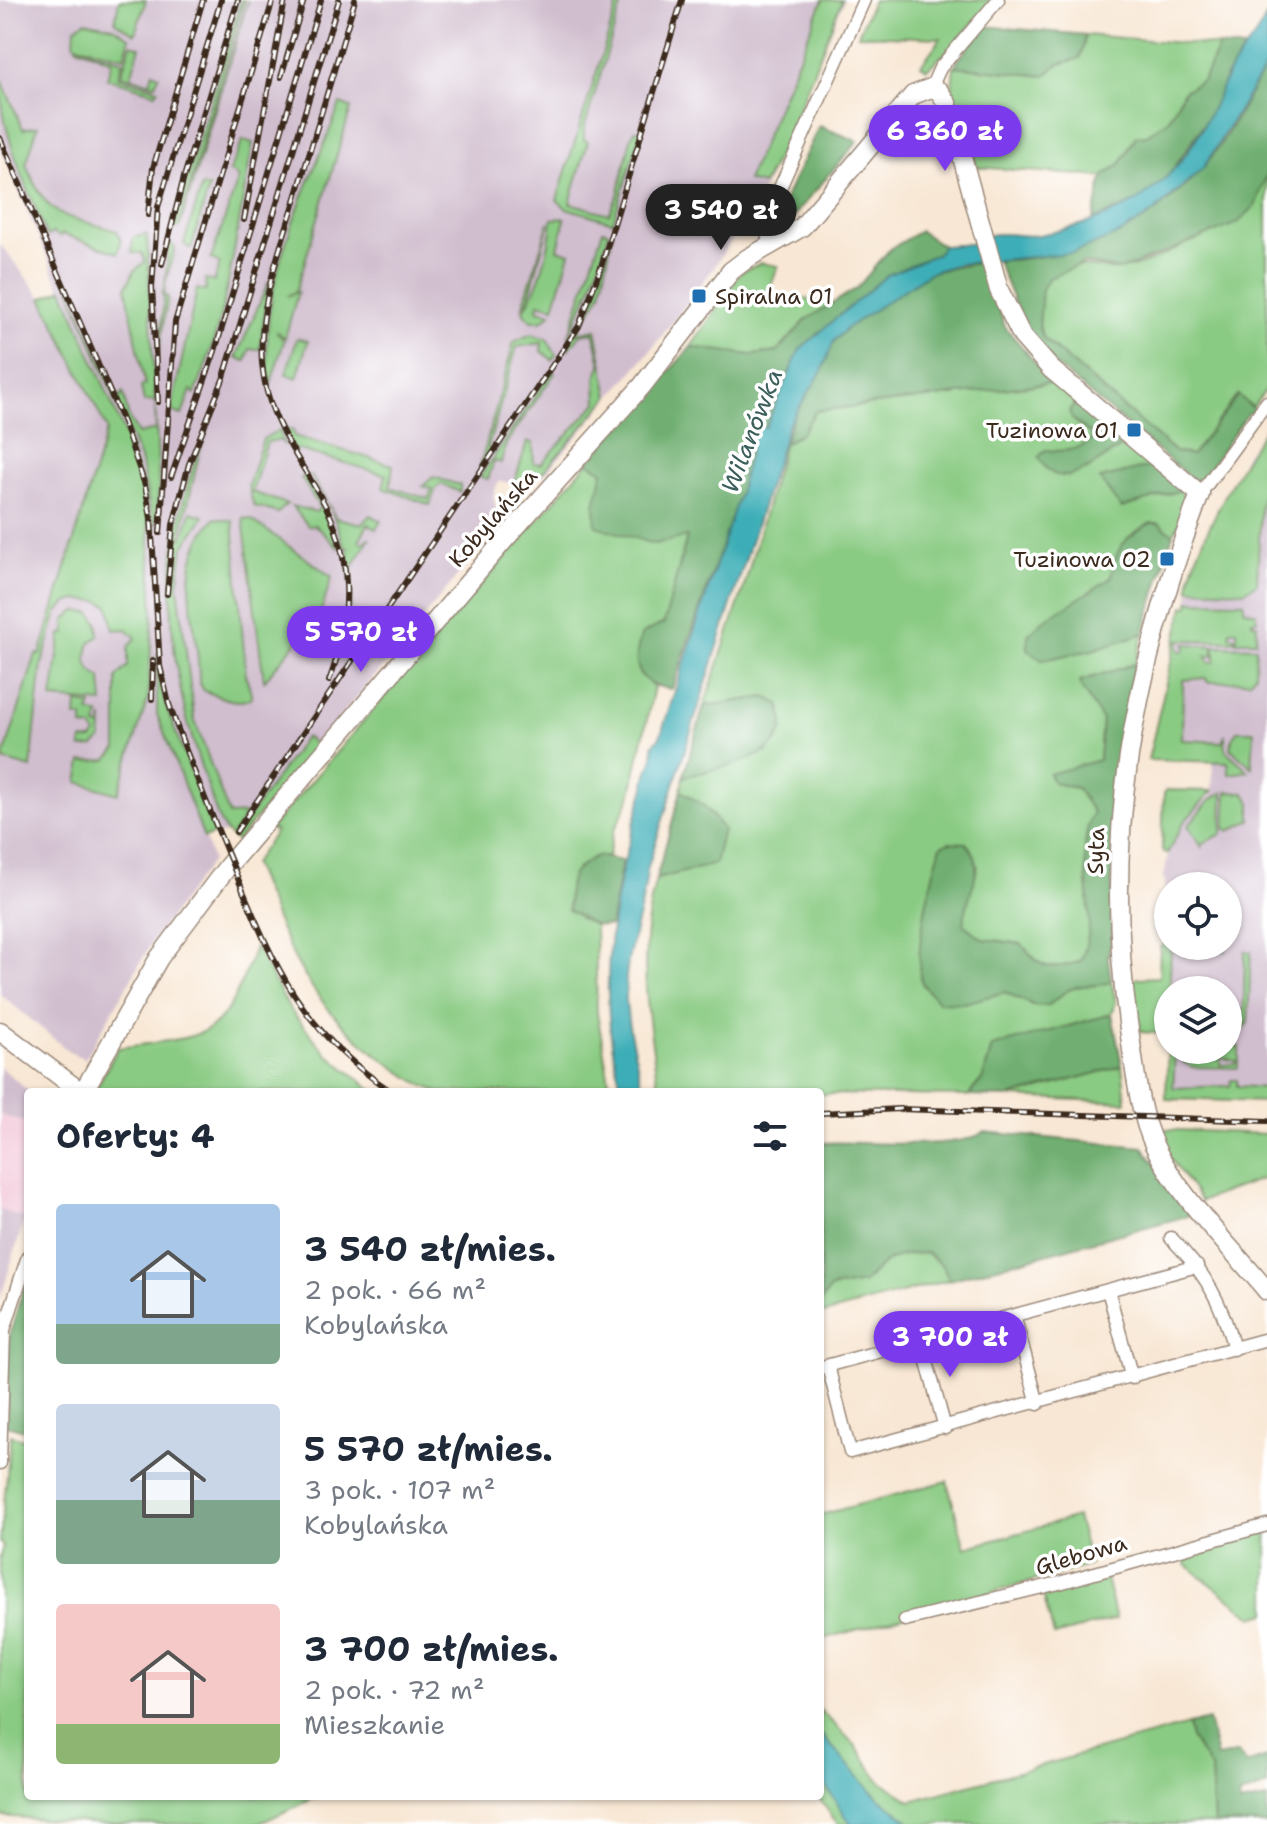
<!DOCTYPE html>
<html lang="pl">
<head>
<meta charset="utf-8">
<style>
  body { margin:0; font-family:"Shantell Sans",sans-serif; background:#f6f6f7; color:#1f2937; height:100vh; display:flex; flex-direction:column; font-size:30px; white-space:nowrap }
  * { box-sizing:border-box; margin:0 }
  p { font-size:26px; color:#747a83 }
  .icon { flex:none; width:44px; height:44px; fill:none; stroke:currentColor; stroke-width:2; stroke-linecap:round; stroke-linejoin:round }
  .map { position:relative; flex:1; overflow:hidden }
  .drawer { position:absolute; left:24px; top:1088px; width:800px; height:712px; display:flex; flex-direction:column; background:#fff; border-radius:8px; box-shadow:0 2px 6px #0004 }
  .drawer>* { flex:none }
  .fabs { position:absolute; left:1154px; top:872px; display:grid; gap:16px }
  .fabs a { display:grid; place-items:center; width:88px; height:88px; border-radius:50%; background:#fff; box-shadow:0 2px 6px #0004; font-size:40px }
  .price { position:absolute; translate:-50% -68px; padding:0 18px; border-radius:28px; background:#7c3aed; color:#fff; font-size:26px; line-height:52px; filter:drop-shadow(0 2px 4px #0008) }
  .price::after { content:''; position:absolute; left:50%; top:48px; width:24px; height:18px; margin-left:-12px; background:inherit; clip-path:polygon(0 0,100% 0,50% 100%) }
  .price.active { background:#222; color:#fff }
  ul { padding:0; list-style:none }
  li { display:flex; align-items:center; gap:24px; height:200px; padding:0 32px }
  li span { display:grid; place-items:center; flex:none; width:224px; height:160px; border-radius:8px; color:#555 }
  li>.icon { margin-inline-start:auto }
  span .icon { width:96px; height:96px; fill:#fffc; stroke-width:1 }
  li b { font-size:34px }
  h2 { display:flex; justify-content:space-between; align-items:center; height:96px; padding:0 32px; font-size:34px }
  .map>svg:first-child { display:block }
  .built { fill:#f4cfde }
  .industrial { fill:#d0bdce }
  .green { fill:#8acb83; stroke:#627a50; stroke-width:2 }
  .forest { fill:#6faf71; stroke:#556c48; stroke-width:2 }
  .water { fill:#3daeb7; stroke:#3c6c6a; stroke-width:2 }
  .lines { fill:none; stroke-linecap:round; stroke-linejoin:round }
  .street-casing { stroke:#9a8879; stroke-width:15 }
  .secondary-casing { stroke:#9a8879; stroke-width:21 }
  .street { stroke:#fff; stroke-width:12 }
  .secondary { stroke:#fff; stroke-width:18 }
  .rail-casing { stroke:#3b2a1e; stroke-width:6 }
  .rail { stroke:#fff; stroke-width:3; stroke-dasharray:9; stroke-linecap:butt }
  .poi-dot { fill:#1f6fb2; stroke:#fff; stroke-width:3 }
  .labels { text-anchor:middle; dominant-baseline:central; stroke-width:7; stroke-linejoin:round; paint-order:stroke }
  .poi-label { font-size:22px; fill:#3b2a1e; stroke:#fff; text-anchor:end }
  .street-label { font-size:22px; fill:#3b2a1e; stroke:#fff }
  .water-label { font-size:24px; font-style:italic; fill:#3c5f5b; stroke:#fff }
</style>
</head>
<body>
<div class="map">
<svg width="1267" height="1824" viewBox="0 0 1267 1824">
  <rect width="100%" height="100%" fill="#fff"/>
  <filter id="ink" filterUnits="userSpaceOnUse"><feTurbulence type="fractalNoise" baseFrequency=".0125" numOctaves="2"/><feDisplacementMap in="SourceGraphic" scale="16" xChannelSelector="R" yChannelSelector="G"/><feConvolveMatrix kernelMatrix="1 2 1 2 8 2 1 2 1" color-interpolation-filters="sRGB"/></filter>
  <filter id="wash" filterUnits="userSpaceOnUse"><feTurbulence type="fractalNoise" baseFrequency=".006" numOctaves="4" result="noise"/><feDisplacementMap in="SourceGraphic" scale="32" xChannelSelector="R" yChannelSelector="G"/><feGaussianBlur stdDeviation="1.8" result="paint"/><feColorMatrix in="noise" values="0 0 0 0 0 0 0 0 0 0 0 0 0 0 0 0 0 1.4 0 .05"/><feComposite in="paint" operator="in"/></filter>
  <g filter="url(#wash)">
    <rect width="100%" height="100%" fill="#f8e7d4"/>
    <!-- built -->
    <path class="built" d="M0 1115 28 1123V1207L25 1218 0 1210Z"/>
    <!-- industrial -->
    <path class="industrial" d="M0 0H844L767 182 715 266 650 351 544 475 517 485 502 481 497 484 493 496 500 525 237 841 225 833 205 838 212 860 152 942 85 1059 70 1052 0 994V244L42 298 61 290 0 147Z
      M1267 426V1102L1166 1099 1168 1044V1050H1228V990H1169L1171 949 1226 950 1228 886H1218V881H1209L1208 886H1168V903L1164 877 1168 853 1183 823 1212 794 1213 762 1148 760 1184 606H1189V581L1246 454Z
      M0 1067 30 1092 28 1123 0 1115Z
      M0 1210 25 1218 0 1299Z"/>
    <!-- green -->
    <path class="green" d="M119 0H146L135 34 115 22Z
      M241 0H244L178 225 248 0 180 226 171 231Z
      M619 0H623L584 129V140L588 141 570 203 609 214 618 195 631 138 635 130 641 131 613 222 566 208 557 200Z
      M823 0H842L786 140 763 185 747 181Z
      M873 0H993L951 48 927 69 921 65 941 38 858 35Z
      M85 21 113 27 130 38 124 57 74 44 75 28Z
      M1086 35 1219 46 1203 80 1184 91 1169 119 1147 135 1136 136 1121 163 1103 177 977 167 952 88 954 66 1045 76 1057 65 1080 58Z
      M131 44 140 47 131 76 150 83 153 72 159 75 155 85 121 75Z
      M75 46 123 61 118 77 158 89 156 93 107 78 112 61Z
      M0 76 23 129 38 126 26 164C50 223 60 213 117 231L121 241 118 253 62 234 60 237 53 233 47 236C26 184 0 133 0 76Z
      M340 104 351 108 296 291 287 296 298 292 285 338 276 331 284 341 270 386C254 286 306 195 340 104Z
      M243 140 253 143C237 227 228 316 195 394L191 390 182 415 171 411 197 289 206 291 205 279 214 282 220 263 211 259 238 180 235 174 229 172Z
      M1267 173V388L1253 407 1237 395 1192 455 1175 452 1044 339C1036 325 1035 287 1051 277 1085 255 1093 273 1122 269 1157 265 1220 223 1255 206Z
      M202 186 209 188 191 249 184 244Z
      M565 218 558 249 570 253 554 307 539 303 538 310 551 313 542 321H531L523 312C539 287 550 250 552 219Z
      M549 222 529 298 522 309Z
      M603 230 609 232 592 286 568 338Z
      M613 232 601 294 577 333 596 329 609 397 542 473 514 484 527 442 533 443 534 463 541 464 597 403 596 378 601 365 594 332 581 334 569 349V343L592 303Z
      M147 234 159 487 155 531 140 459 69 287 119 399 123 393 129 418 138 434 156 430 155 401 144 402 141 387 145 385 126 287 134 271 145 262 142 253H132L133 238Z
      M169 241 175 248 162 295 168 297 159 350Z
      M761 263 778 266 769 292 833 304 806 320 777 352 751 355 691 347 741 272Z
      M269 281 260 349H250L246 361 236 358Z
      M63 289 128 442 145 496 149 529 153 614 148 698 118 794 78 782 82 762 107 760 117 749V677L128 666V647L136 638 127 629 114 630 109 606 99 601 77 600 66 603 57 613 42 664 31 768 3 760 36 654 40 655 107 429 42 298Z
      M531 334 547 339 556 355 552 360 541 350 542 343 517 347 488 448 492 450 479 470 514 342Z
      M297 338 308 341 297 378 286 374Z
      M552 371 555 373 506 444 501 463 494 461 488 479 480 477Z
      M1052 383 1076 403 1069 411 1079 426 1091 434V441C1077 451 1062 452 1045 451L1086 470 1127 443 1152 466 1100 479 1121 508 1181 490 1187 510 1173 534 1165 529 1111 578 1069 606 1042 660 1092 650 1144 633 1135 664 1081 681 1082 689 1102 719 1099 760 1064 786 1077 788 1093 812 1089 945 1080 962C1048 969 1043 972 1022 944L983 939 964 925V912L978 866 941 847 926 905 920 961 964 1003 1005 992 1032 1005 1048 1006C1057 998 1065 990 1077 987 1090 984 1099 988 1111 981L1116 1002 1112 1014 992 1047 983 1078 968 1096 659 1092C648 1020 636 950 656 879L714 864 723 829 704 806 681 791 683 777 767 752 779 704 765 697 704 706 744 587 784 443 802 432 816 411Z
      M1267 426V486L1261 499 1257 583 1245 591 1189 589C1190 553 1245 456 1267 426Z
      M279 430 284 444 279 440 267 442 252 492 287 504 278 513 254 506 248 486 263 439Z
      M283 430H293L294 436 393 465 390 487 428 499 432 489 423 486 433 477 460 485V492L441 484 436 488 430 505 383 488 386 475 296 449 295 451Z
      M203 438 180 538H183L191 512 204 516 183 548 178 585 194 718 229 815 246 814 233 834 236 835 305 737 317 745 237 841C218 831 214 803 207 784 164 666 157 556 203 438Z
      M588 462 603 471 595 506 687 537 664 624 642 634 639 673 654 687 630 798 613 833 608 857 596 856 579 918 595 925 597 1013 611 1092H438C415 1083 399 1071 380 1057 305 1001 288 947 253 864L276 831 270 829Z
      M310 474 336 518 362 524 370 515 381 521 376 529 368 524 359 541 362 543 370 537 352 568 351 609 348 548 344 546 331 509Z
      M305 476 322 505 339 549 315 525 308 526 292 506 316 512 320 508 301 478Z
      M215 518 233 521 246 676 252 697C238 707 219 696 204 691L199 682C200 623 170 567 215 518Z
      M243 518 252 520 332 577 320 614 264 681Z
      M1189 601 1244 602V609L1257 613V620H1252V623L1257 624 1256 641H1237V630H1230V636L1235 637V641L1178 640 1179 651H1185V644L1213 646V656H1206L1209 662H1215V646L1256 647 1255 674 1249 681 1207 682 1206 678 1183 680 1182 740 1222 742 1225 736 1226 751 1249 771 1229 774 1228 762 1148 760 1184 606H1189Z
      M76 611 91 613 98 623 99 636 90 643C85 658 85 670 101 678L103 703 52 699 61 634H66L65 620Z
      M157 652 164 701 214 834 204 838 157 714Z
      M77 703 92 705 89 712 99 715 96 726 100 727 103 718 101 740 93 747 81 748 82 740H92L96 734 92 728 83 727V717H76Z
      M1237 731H1254L1252 767 1231 749 1232 738Z
      M1167 790 1212 791 1183 823 1167 854 1162 851 1164 793Z
      M1223 792 1222 834 1203 843 1202 847 1188 826 1209 801Z
      M1227 792 1244 793 1251 802V820L1229 831 1225 829Z
      M1168 942V946H1226V951L1171 949 1168 1034 1141 1032 1132 983 1137 978 1159 977 1160 947Z
      M255 947 291 1011 327 1054 375 1092H94L118 1048C214 1034 220 1043 255 947Z
      M1245 951 1251 952 1248 1022 1243 1032Z
      M1168 1044V1050H1175L1173 1088 1230 1086 1231 1080H1237V1086L1267 1088V1102L1166 1099Z
      M1228 1046 1239 1047V1061L1220 1058V1065L1238 1063V1068L1192 1067 1183 1062 1184 1050H1228Z
      M1122 1066 1126 1102 1009 1097Z
      M1156 1129 1267 1134V1177L1201 1201 1166 1152Z
      M926 1253 943 1266 949 1280 820 1315V1302L831 1288 864 1283C885 1258 894 1254 926 1253Z
      M11 1435 28 1441V1796H319L258 1824H103L0 1816V1556L3 1547 0 1542Z
      M947 1481 965 1548 1077 1517 1090 1565 820 1640V1515Z
      M1267 1531V1613L1253 1617 1185 1564 1183 1553Z
      M1106 1578 1116 1619 1054 1636 1043 1594Z
      M820 1710 855 1745 881 1782 911 1801 1188 1725 1191 1738 1211 1769 1214 1824H912L871 1791 820 1733Z
      M820 1778 851 1824H838L817 1796H820Z"/>
    <!-- forest -->
    <path class="forest" d="M984 26 1086 35 1080 58 1057 65 1045 76 954 66Z
      M1219 46 1244 49 1225 78 1218 103 1167 178 1141 200 1093 220 1103 177 1121 163 1136 136 1147 135 1169 119 1184 91 1203 80Z
      M1267 64V173L1255 206 1238 223 1121 270 1084 263 1049 278 1042 289 1039 329 1044 339 1175 452 1192 455 1238 395 1255 410 1248 413 1201 480H1193L1054 364 1028 336 997 261C1086 255 1140 236 1202 168 1227 141 1247 96 1267 64Z
      M819 126 858 141 792 218 778 226V213Z
      M920 231 943 246 937 254 887 275 800 349 765 428 754 425C754 448 743 467 741 491L672 689C638 686 630 665 642 634L664 623 687 537 654 544 596 526 595 506 603 471 588 462 691 347 751 355 777 352 806 320 857 288 889 250Z
      M982 262 1005 327 1052 383 816 411 802 432 784 443 797 407 822 371 834 341 847 328 931 272Z
      M1076 403 1127 443C1101 457 1059 501 1039 457L1045 450C1062 452 1077 451 1091 441V434L1072 419 1069 411Z
      M1152 466 1181 490 1121 508 1100 479Z
      M1151 523H1159L1173 534 1144 633 1092 650 1042 660 1028 650V635L1043 621 1111 578C1114 550 1125 536 1151 523Z
      M1135 664 1120 738 1112 801V936L1108 956 1111 981C1099 988 1090 984 1077 987 1065 990 1057 998 1048 1006L1033 1005 1005 992 964 1003 938 1002C934 996 925 989 922 983 912 955 932 875 941 846L949 842 966 843C990 867 964 896 964 925L983 939 1022 944C1043 972 1048 969 1080 962 1104 914 1071 858 1093 812L1077 788 1054 783 1049 774 1099 760 1102 719 1082 689 1080 681Z
      M765 697 779 704C802 759 722 766 683 777L704 706Z
      M681 791 704 806 723 829 715 864 656 879Z
      M596 856 622 861 610 926 595 925 568 910C569 879 567 872 596 856Z
      M1112 1014 1122 1066 1009 1097 968 1096 983 1078 992 1047Z
      M984 1132 1143 1147 1191 1215 949 1280 943 1266 927 1253C894 1254 885 1258 864 1283L831 1288 820 1302V1143C861 1140 956 1152 984 1132Z
      M28 1273V1431L6 1425 9 1338Z
      M1208 1720 1217 1757 1238 1753 1246 1764 1267 1757V1786L1240 1796 1239 1804 1267 1799V1824H1214L1211 1769 1191 1738 1188 1725Z"/>
    <!-- water -->
    <path class="water" d="M1267 14V64L1204 167 1154 212 1121 233 1073 253 960 264 931 272 847 328 834 341 822 371 788 425 647 870C645 902 633 931 628 962 620 1005 634 1051 644 1092H623C592 991 613 888 645 787 644 771 656 763 653 745L660 737 740 491C743 467 754 448 754 424L765 428 800 349 887 275 937 254 943 246C953 245 964 245 974 243 980 242 984 237 990 235 1006 231 1023 238 1039 235 1145 214 1184 178 1225 80 1236 55 1258 39 1267 14Z
      M820 1733 871 1791 912 1824H851L820 1778Z"/>
  </g>
  <g filter="url(#ink)">
    <g class="lines">
      <!-- street casing -->
      <g class="street-casing">
        <path id="street" d="M931 88 940 68 998 0
          M771 246 766 231 770 210 864 0
          M1200 494 1267 402
          M1171 1238C1206 1274 1221 1300 1234 1349
          M1108 1290 1132 1378
          M1014 1315 1038 1404
          M921 1340 945 1428
          M828 1366 850 1452 1267 1339
          M822 1367 1197 1266
          M0 1463 4 1330 28 1256
          M905 1620 1059 1583 1267 1525"/>
      </g>
      <!-- secondary casing -->
      <g class="secondary-casing">
        <path id="secondary" d="M0 1031 81 1092
          M83 1092 159 958 228 866 506 538 642 386 731 271 748 258 802 227 913 95 931 88 939 91 947 103 999 290 1022 336 1051 369 1200 494C1133 671 1101 840 1129 1029 1135 1068 1138 1111 1155 1147 1179 1197 1231 1247 1267 1291"/>
      </g>
      <!-- street -->
      <use href="#street" class="street"/>
      <!-- secondary -->
      <use href="#secondary" class="secondary"/>
      <!-- rail casing -->
      <g class="rail-casing">
        <path id="rail" d="M281 77 304 0
          M0 138 123 422 145 485 151 518 160 666 169 704C186 754 207 803 227 852 270 955 294 1027 392 1092
          M148 215 153 168 203 0
          M244 220 285 0
          M162 264 184 177 238 0
          M158 402 152 287 158 207 221 0
          M171 477 215 351 321 0
          M160 533 175 322 273 0
          M167 594 173 525 189 464 224 377 339 0
          M329 681C353 618 354 553 319 494 294 451 266 415 262 363 258 304 281 247 298 191 317 128 336 64 355 0
          M152 699 153 661
          M236 832 579 326 601 267 682 0
          M820 1113 900 1109 1267 1121"/>
      </g>
      <!-- rail -->
      <use href="#rail" class="rail"/>
    </g>
  </g>
  <!-- markers -->
  <g class="poi-dot">
    <rect x="691" y="288" width="16" height="16" rx="4"/>
    <rect x="1126" y="422" width="16" height="16" rx="4"/>
    <rect x="1159" y="551" width="16" height="16" rx="4"/>
  </g>
  <g class="labels">
    <!-- poi labels -->
    <g class="poi-label">
      <text x="715" y="296" text-anchor="start">Spiralna 01</text>
      <text x="1118" y="430">Tuzinowa 01</text>
      <text x="1151" y="559">Tuzinowa 02</text>
    </g>
    <!-- street labels -->
    <g class="street-label">
      <text transform="translate(493 518) rotate(-49)">Kobylańska</text>
      <text transform="translate(1096 851) rotate(-88)">Syta</text>
      <text transform="translate(1081 1555) rotate(-16)">Glebowa</text>
    </g>
    <!-- water labels -->
    <g class="water-label">
      <text transform="translate(752 431) rotate(-69)">Wilanówka</text>
    </g>
  </g>
</svg>
<div class="fabs">
<a><svg class="icon" aria-label="locate" viewBox="0 0 24 24"><circle cx="12" cy="12" r="6"/><path d="M12 2v4M12 18v4M2 12h4M18 12h4"/></svg></a>
<a><svg class="icon" aria-label="layers" viewBox="0 0 24 24"><path d="M12 4l9 5-9 5-9-5zM3 14l9 5 9-5"/></svg></a>
</div>
<b class="price" style="left:945px;top:173px">6 360 zł</b>
<b class="price active" style="left:721px;top:252px">3 540 zł</b>
<b class="price" style="left:361px;top:674px">5 570 zł</b>
<b class="price" style="left:950px;top:1379px">3 700 zł</b>
<section class="drawer">
<h2>Oferty: 4<svg class="icon" aria-label="filters" viewBox="0 0 24 24"><path d="M4 7h16M4 17h16"/><circle cx="9" cy="7" r="2"/><circle cx="15" cy="17" r="2"/></svg></h2>
<ul>
<li><span style="background:linear-gradient(#a9c7e8 75%,#7fa58c 0)"><svg class="icon" aria-label="home" viewBox="0 0 24 24"><path d="M3 11l9-7 9 7M6 9v11h12V9"/></svg></span><div><b>3 540 zł/mies.</b><p>2 pok. · 66 m²</p><p>Kobylańska</p></div></li>
<li><span style="background:linear-gradient(#c9d6e8 60%,#7fa58c 0)"><svg class="icon" aria-label="home" viewBox="0 0 24 24"><path d="M3 11l9-7 9 7M6 9v11h12V9"/></svg></span><div><b>5 570 zł/mies.</b><p>3 pok. · 107 m²</p><p>Kobylańska</p></div></li>
<li><span style="background:linear-gradient(#f6c9c9 75%,#8fb573 0)"><svg class="icon" aria-label="home" viewBox="0 0 24 24"><path d="M3 11l9-7 9 7M6 9v11h12V9"/></svg></span><div><b>3 700 zł/mies.</b><p>2 pok. · 72 m²</p><p>Mieszkanie</p></div></li>
</ul>
</section>
</div>
</body>
</html>
